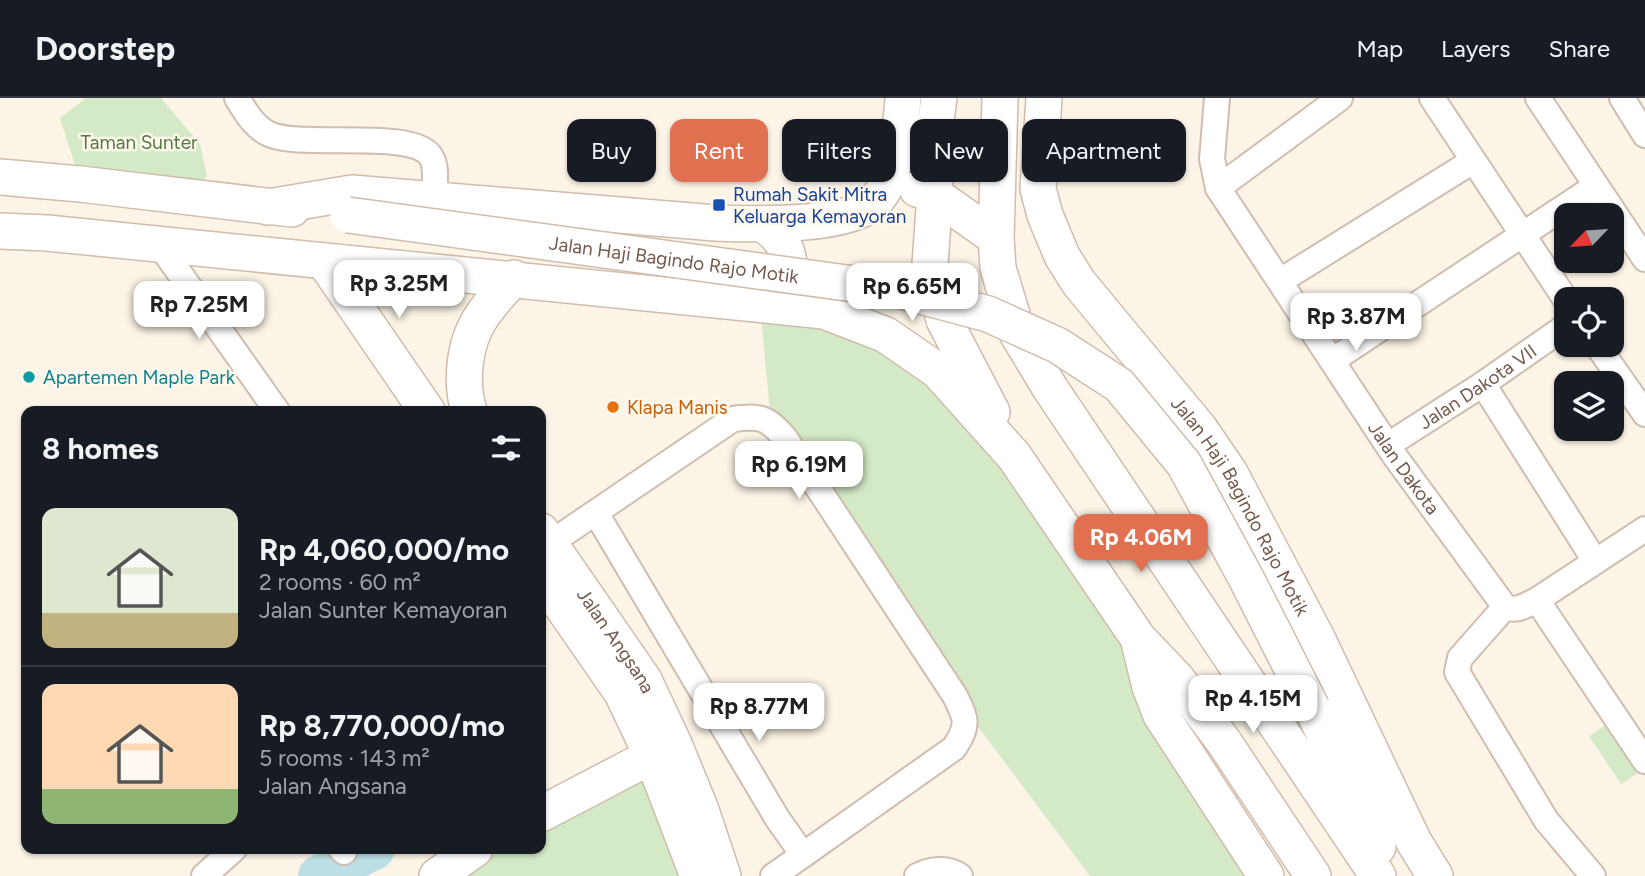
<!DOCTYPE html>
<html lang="en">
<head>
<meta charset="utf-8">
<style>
  body { margin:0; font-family:Figtree,sans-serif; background:#20242c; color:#f1f3f6; height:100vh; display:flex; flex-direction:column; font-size:26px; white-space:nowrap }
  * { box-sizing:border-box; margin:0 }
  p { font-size:23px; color:#9ea1a6 }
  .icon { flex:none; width:38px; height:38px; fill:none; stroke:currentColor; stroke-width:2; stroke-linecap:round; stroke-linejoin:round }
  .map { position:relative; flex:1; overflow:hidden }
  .side { position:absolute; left:21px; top:308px; width:525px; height:448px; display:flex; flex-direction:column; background:#171b24; border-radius:14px; box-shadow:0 2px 5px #0004 }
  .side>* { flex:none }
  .top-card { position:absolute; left:567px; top:21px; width:665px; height:63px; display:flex; gap:14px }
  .needle { width:46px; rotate:245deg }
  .buttons { position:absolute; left:1554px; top:105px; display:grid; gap:14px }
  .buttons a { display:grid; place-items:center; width:70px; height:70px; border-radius:14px; background:#171b24; box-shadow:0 2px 5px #0004; font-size:35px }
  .price { position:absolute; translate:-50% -60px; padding:0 16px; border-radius:14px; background:#fff; color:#222; font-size:23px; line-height:46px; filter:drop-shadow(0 2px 4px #0008) }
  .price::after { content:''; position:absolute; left:50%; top:42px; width:21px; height:16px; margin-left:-10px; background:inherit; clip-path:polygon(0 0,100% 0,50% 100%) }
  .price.selected { background:#e17050; color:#fff }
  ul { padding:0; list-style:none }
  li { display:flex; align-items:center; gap:21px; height:175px; padding:0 21px }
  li+li { border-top:2px solid #363941 }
  li span { display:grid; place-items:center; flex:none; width:196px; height:140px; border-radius:14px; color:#555 }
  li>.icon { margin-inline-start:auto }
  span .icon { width:84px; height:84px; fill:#fffc; stroke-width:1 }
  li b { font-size:30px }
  h2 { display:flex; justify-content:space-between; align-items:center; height:84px; padding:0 21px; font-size:30px }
  .chip { padding:0 24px; border-radius:14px; background:#171b24; box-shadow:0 2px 5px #0004; font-size:24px; line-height:63px }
  .chip.selected { background:#e17050; color:#fff }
  header { display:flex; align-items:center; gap:42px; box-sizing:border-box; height:98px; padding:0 35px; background:#171b24; border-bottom:2px solid #363941 }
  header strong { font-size:33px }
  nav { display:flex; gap:38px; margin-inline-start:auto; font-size:24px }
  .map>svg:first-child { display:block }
  .green { fill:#d4e9c5 }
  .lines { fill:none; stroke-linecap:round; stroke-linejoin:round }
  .river { stroke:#bcdfe5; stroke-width:42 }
  .street-casing { stroke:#cfbeb0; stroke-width:28 }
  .secondary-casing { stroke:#d0bcab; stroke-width:38 }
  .street { stroke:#fff; stroke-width:24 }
  .secondary { stroke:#fff; stroke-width:35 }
  .secondary-bridge-casing { stroke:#d0bcab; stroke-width:38; stroke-linecap:butt }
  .secondary-bridge { stroke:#fff; stroke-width:35 }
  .transit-dot { fill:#1a4fb4; stroke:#fef8ed; stroke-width:2.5 }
  .culture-dot { fill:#0f9aa8; stroke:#fef8ed; stroke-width:2.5 }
  .food-dot { fill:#e8710a; stroke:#fef8ed; stroke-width:2.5 }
  .labels { text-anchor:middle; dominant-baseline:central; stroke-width:5; stroke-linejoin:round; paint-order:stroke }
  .park-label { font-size:19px; fill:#547a44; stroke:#fef8ed }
  .transit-label { font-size:19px; fill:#164399; stroke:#fef8ed; text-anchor:start }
  .street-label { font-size:19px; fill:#755a4c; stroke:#fef8ed }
  .culture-label { font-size:19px; fill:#0d838f; stroke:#fef8ed; text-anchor:start }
  .food-label { font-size:19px; fill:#c56008; stroke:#fef8ed; text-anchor:start }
</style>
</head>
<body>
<header>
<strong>Doorstep</strong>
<nav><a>Map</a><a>Layers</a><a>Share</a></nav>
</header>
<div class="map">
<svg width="1645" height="778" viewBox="0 0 1645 778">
  <rect width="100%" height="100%" fill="#fcf4e7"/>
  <!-- green -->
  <path class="green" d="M86 0H161L200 46 207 78 188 94 80 82 60 20Z
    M760 207 886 237 1014 358 1267 778H1090L955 598 771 324Z
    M1608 625 1641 673 1621 686 1589 638Z
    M652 658 698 778H437L475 751H541V716Z"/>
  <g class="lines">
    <!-- river -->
    <path class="river" d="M319 778 374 751"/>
    <!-- street casing -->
    <g class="street-casing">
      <g id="street">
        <path d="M237 0C245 13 254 29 269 36 300 51 415 30 431 59 438 70 434 89 434 101"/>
        <path id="s1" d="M1217 0 1212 61 1218 90 1394 357 1505 509C1517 514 1526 507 1537 502L1645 431"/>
        <path d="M1432 0 1566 202"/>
        <path d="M1538 0 1645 161"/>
        <path d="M1622 0 1645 37"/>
        <path d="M1218 90 1340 0"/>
        <path d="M159 146 277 313"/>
        <path d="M1280 183 1473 63"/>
        <path d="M1597 247 1645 316"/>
        <path d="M1333 262 1596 88"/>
        <path d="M1483 286 1595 463"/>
        <path id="s2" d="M1388 347 1483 286 1566 228"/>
        <path d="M549 446 733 321C760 318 766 318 785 340L955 598C967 622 969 627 954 650L803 757 777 720 596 415"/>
        <path d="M1537 502 1645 663"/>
        <path d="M1505 509 1460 560 1457 574 1546 722 1593 778"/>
        <path d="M341 751 344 754"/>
        <path d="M204 778 234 751"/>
        <path d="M773 778 803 757"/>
        <path d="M917 778C931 771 947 769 960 778"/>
      </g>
    </g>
    <!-- secondary casing -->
    <g class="secondary-casing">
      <g id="secondary">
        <path d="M939 0 934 38 935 97 930 166 944 222 992 314"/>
        <path d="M1000 0 996 140 998 170 1018 237 1050 290 1378 778"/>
        <path id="s3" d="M1044 0 1038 91 1045 117 1062 158 1079 185 1200 331 1230 375 1317 540 1414 744 1435 778"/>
        <path d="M0 79 80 86 292 111"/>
        <path d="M917 91 935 97 996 140"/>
        <path d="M268 109 352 95 716 125C753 126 848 130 875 103 896 84 901 27 903 0"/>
        <path d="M762 126C792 143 799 178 772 201"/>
        <path d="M0 133 47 135 824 213 886 237 938 273 1014 358 1138 540 1177 581 1224 644 1313 778"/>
        <path d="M324 163 427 313"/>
        <path d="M469 313C460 283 464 244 482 218 491 204 503 192 514 180"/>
        <path id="s4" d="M541 433 644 582 674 646 701 712 723 778"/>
        <path d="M541 478 622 595 652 658 698 778"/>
        <path d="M1138 540 1150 589 1161 617 1266 778"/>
        <path d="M1312 610 1378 749"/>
        <path d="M541 716 671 648"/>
        <path d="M437 778 475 751"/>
      </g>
    </g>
    <!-- street -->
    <use href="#street" class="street"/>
    <!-- secondary -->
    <use href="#secondary" class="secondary"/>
    <!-- secondary-bridge casing -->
    <g class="secondary-bridge-casing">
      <g id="secondary-bridge">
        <path id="s5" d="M348 117 898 192 988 216 1057 247 1119 287 1184 366 1246 480 1312 610"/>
      </g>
    </g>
    <!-- secondary-bridge -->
    <use href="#secondary-bridge" class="secondary-bridge"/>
  </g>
  <!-- markers -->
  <rect class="transit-dot" x="712" y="100" width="14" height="14" rx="3.5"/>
  <circle class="culture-dot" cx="29" cy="279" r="7"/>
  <circle class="food-dot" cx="613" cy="309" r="7"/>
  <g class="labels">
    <!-- park labels -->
    <g class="park-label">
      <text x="139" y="44">Taman Sunter</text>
    </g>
    <!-- transit labels -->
    <g class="transit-label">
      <text x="733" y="96">Rumah Sakit Mitra<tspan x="733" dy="22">Keluarga Kemayoran</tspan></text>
    </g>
    <!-- street labels -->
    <g class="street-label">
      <text stroke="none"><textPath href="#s5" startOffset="329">Jalan Haji Bagindo Rajo Motik</textPath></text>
      <text stroke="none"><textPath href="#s2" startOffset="107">Jalan Dakota VII</textPath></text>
      <text stroke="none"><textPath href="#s1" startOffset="427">Jalan Dakota</textPath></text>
      <text stroke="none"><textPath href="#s3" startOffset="471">Jalan Haji Bagindo Rajo Motik</textPath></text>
      <text stroke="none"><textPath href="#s4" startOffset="133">Jalan Angsana</textPath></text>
    </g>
    <!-- culture labels -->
    <g class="culture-label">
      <text x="43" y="279">Apartemen Maple Park</text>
    </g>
    <!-- food labels -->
    <g class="food-label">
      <text x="627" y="309">Klapa Manis</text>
    </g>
  </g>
</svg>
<div class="buttons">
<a><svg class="needle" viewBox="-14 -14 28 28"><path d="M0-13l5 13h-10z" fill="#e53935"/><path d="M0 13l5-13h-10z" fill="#9ea1a6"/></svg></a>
<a><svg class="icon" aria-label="locate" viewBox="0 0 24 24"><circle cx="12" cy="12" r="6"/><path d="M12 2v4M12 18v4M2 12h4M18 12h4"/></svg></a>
<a><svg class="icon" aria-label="layers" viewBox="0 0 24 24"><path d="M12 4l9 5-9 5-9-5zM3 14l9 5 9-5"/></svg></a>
</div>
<b class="price" style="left:399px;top:222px">Rp 3.25M</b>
<b class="price" style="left:912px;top:225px">Rp 6.65M</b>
<b class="price" style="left:199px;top:243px">Rp 7.25M</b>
<b class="price" style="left:1356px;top:255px">Rp 3.87M</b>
<b class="price" style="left:799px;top:403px">Rp 6.19M</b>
<b class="price selected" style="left:1141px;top:476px">Rp 4.06M</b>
<b class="price" style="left:1253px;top:637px">Rp 4.15M</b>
<b class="price" style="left:759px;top:645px">Rp 8.77M</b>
<div class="top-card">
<a class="chip">Buy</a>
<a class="chip selected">Rent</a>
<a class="chip">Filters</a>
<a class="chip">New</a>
<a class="chip">Apartment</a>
</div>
<section class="side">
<h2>8 homes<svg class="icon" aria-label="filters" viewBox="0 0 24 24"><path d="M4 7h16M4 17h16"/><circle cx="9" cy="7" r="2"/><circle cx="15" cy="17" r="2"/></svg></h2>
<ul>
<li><span style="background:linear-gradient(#dfe7d0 75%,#c2b280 0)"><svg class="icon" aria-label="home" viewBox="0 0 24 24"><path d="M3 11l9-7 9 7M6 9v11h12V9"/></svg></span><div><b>Rp 4,060,000/mo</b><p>2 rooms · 60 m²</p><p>Jalan Sunter Kemayoran</p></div></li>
<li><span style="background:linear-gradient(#ffd9b3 75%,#8fb573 0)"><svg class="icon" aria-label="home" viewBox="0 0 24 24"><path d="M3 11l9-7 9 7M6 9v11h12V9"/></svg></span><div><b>Rp 8,770,000/mo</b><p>5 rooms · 143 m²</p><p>Jalan Angsana</p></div></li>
</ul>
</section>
</div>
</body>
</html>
